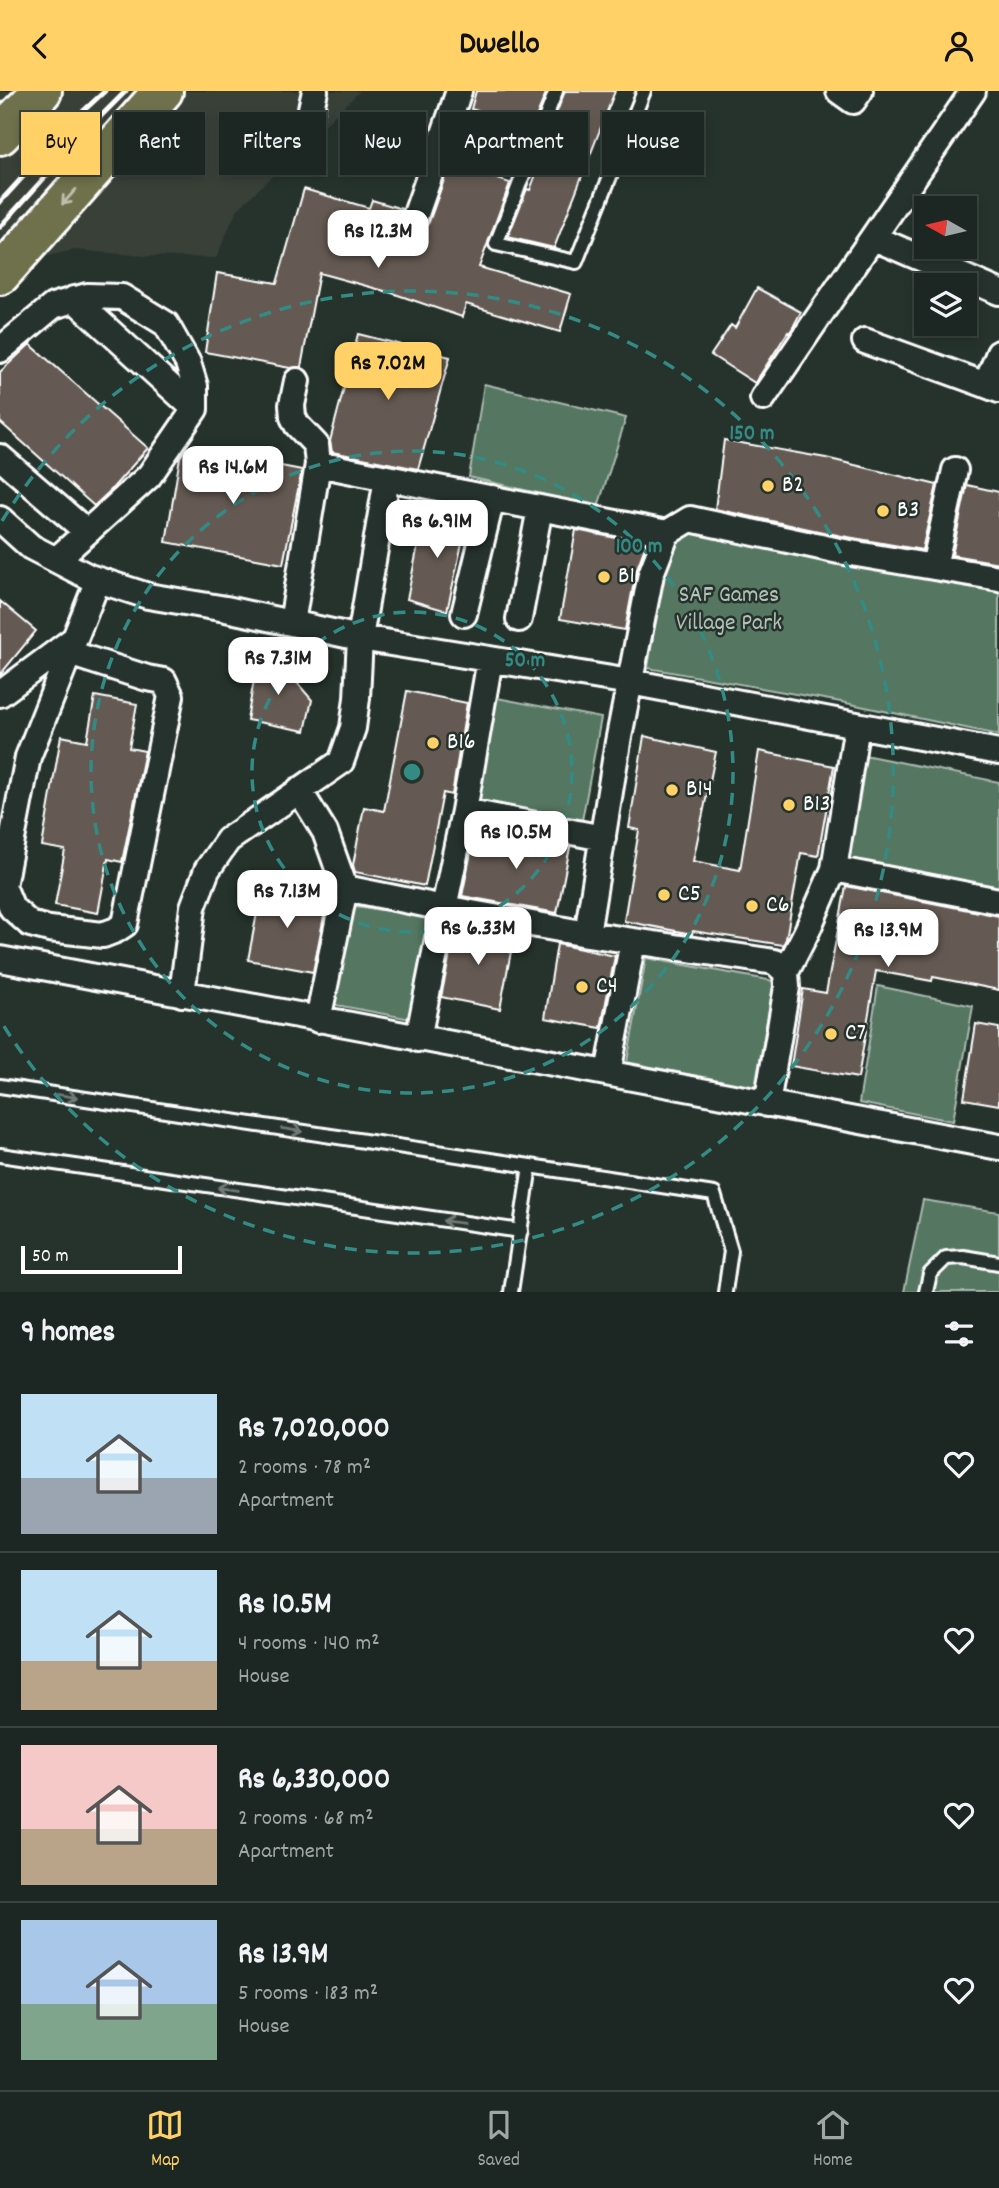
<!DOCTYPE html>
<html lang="en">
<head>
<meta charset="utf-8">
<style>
  body { margin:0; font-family:Dekko,sans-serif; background:#29322f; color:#f1f3f6; height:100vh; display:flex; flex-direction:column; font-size:26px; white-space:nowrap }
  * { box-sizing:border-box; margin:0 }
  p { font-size:23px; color:#a0a5a5 }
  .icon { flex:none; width:38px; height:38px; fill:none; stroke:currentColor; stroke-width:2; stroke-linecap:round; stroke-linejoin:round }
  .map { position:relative; height:1201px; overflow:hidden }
  .details { display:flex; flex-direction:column; background:#1c2622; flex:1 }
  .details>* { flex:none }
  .guide { position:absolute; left:21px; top:21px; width:957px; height:63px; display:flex; gap:14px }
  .needle { width:46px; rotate:278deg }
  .buttons { position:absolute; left:914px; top:105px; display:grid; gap:14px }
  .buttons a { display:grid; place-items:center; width:63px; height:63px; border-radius:0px; background:#1c2622; box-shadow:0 4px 10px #0003,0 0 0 2px #3a4340; font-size:35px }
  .scale { position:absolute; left:21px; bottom:18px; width:161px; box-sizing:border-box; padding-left:7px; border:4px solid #fff; border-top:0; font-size:19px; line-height:24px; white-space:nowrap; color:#fff; -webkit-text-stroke:5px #26332d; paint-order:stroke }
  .price { position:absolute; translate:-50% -60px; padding:0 16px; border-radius:14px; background:#fff; color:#222; font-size:23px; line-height:46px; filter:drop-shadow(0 2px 4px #0008) }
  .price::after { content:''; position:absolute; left:50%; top:42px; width:21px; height:16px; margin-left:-10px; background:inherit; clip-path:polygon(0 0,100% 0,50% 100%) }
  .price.active { background:#ffd166; color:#111 }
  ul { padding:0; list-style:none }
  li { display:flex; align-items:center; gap:21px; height:175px; padding:0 21px }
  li+li { border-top:2px solid #3a4340 }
  li span { display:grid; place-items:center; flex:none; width:196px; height:140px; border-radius:0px; color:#555 }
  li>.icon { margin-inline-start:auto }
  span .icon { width:84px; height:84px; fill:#fffc; stroke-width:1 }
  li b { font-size:30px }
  h2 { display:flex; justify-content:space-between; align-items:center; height:84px; padding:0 21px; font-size:30px }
  .tag { padding:0 24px; border-radius:0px; background:#1c2622; box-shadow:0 4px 10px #0003,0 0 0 2px #3a4340; font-size:24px; line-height:63px }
  .tag.active { background:#ffd166; color:#111 }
  header { display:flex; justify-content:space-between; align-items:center; height:91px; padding:0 21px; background:#ffd166; color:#111; font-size:32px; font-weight:800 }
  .menu { display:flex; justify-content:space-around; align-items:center; height:98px; border-top:2px solid #3a4340; background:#1c2622; font-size:19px; color:#a0a5a5 }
  .menu a { display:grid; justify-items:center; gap:4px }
  .menu .active { color:#ffd166 }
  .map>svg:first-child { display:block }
  .built { fill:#393f38 }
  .green { fill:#557660; stroke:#aabab0; stroke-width:2 }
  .building { fill:#655a52; stroke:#fff; stroke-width:2 }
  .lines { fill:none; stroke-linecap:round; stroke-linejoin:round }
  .lane-casing { stroke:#fff; stroke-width:18 }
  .street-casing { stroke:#fff; stroke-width:30 }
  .primary-casing { stroke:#fff; stroke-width:44 }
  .lane { stroke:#26332d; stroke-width:12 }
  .street { stroke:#26332d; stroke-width:24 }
  .primary { stroke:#6e714b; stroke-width:38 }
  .rail { stroke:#fff; stroke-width:5 }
  .oneway { stroke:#bebfae }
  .oneway2 { stroke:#727a76 }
  .ring { fill:none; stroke:#338b84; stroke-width:3.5; stroke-dasharray:12 9 }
  .poi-dot { fill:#ffd166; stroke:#26332d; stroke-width:2.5 }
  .labels { text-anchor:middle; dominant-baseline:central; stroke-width:5; stroke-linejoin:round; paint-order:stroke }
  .poi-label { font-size:24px; fill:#fff; stroke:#26332d; text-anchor:start }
  .park-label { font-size:24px; fill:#b2c1b7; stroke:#26332d }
  .centre { fill:#338b84; stroke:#26332d; stroke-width:3.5 }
  .ring-label { font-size:21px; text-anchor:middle; font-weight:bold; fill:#338b84; stroke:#26332d; stroke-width:5; stroke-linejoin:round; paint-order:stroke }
</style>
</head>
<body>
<header><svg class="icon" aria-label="back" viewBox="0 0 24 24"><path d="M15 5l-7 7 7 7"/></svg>Dwello<svg class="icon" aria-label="person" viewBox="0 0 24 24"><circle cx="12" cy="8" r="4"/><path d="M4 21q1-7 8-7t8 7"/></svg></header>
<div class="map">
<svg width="999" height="1201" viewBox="0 0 999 1201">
  <rect width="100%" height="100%" fill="#26332d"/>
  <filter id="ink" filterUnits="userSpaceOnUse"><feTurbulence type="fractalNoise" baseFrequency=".0143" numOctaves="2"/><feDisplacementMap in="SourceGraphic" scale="14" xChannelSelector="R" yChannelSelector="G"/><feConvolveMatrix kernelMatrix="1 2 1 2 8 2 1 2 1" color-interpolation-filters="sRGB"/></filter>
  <g filter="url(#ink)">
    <!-- built -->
    <path class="built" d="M0 0H360L237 119 216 167 146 165 74 159 31 169 0 201Z"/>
    <!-- green -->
    <path class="green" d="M484 293 626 327 598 416 469 386Z
      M676 434 999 499V644L841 611 648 577 660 500Z
      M492 606 601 627 581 735 472 713Z
      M859 663 999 691V802L843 774Z
      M349 814 432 827 411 928 331 913Z
      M646 867 774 890 755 997 627 971Z
      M878 895 973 915 953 1030 859 1012Z
      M923 1109 999 1121V1201H904Z"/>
    <!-- building -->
    <path class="building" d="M476 0H547L532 36 471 18Z
      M565 0H615L554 157 508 146 527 98 530 99 552 42 549 41Z
      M450 72 510 92 479 176 571 203 560 241 466 213 462 226 392 202 319 182 301 276 290 277 205 261 217 182 277 192 304 98 369 117 372 109 402 118 400 128 403 135 409 140 417 141 424 138 429 131Z
      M757 197 801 221 792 238 789 242 788 241 755 292 711 264 731 234 735 237Z
      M358 243 450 266 418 378 332 361 330 350Z
      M30 253 148 357 110 400 94 415 0 331V281Z
      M724 349 826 367 937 394 922 459 842 445 715 418Z
      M187 357 302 379 283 473 166 451 180 366Z
      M967 394 999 401V472L952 464Z
      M425 420 467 430 447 520 407 508Z
      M576 439 646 453 636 480 625 539 560 528Z
      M0 510 36 540 0 584Z
      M258 566 294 573 293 587 312 609 305 640 247 629Z
      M407 600 467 612 452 704 443 702 425 795 355 781 353 774 364 716 384 720Z
      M95 605 137 613 129 657 145 660 122 771 108 768 98 822 55 814 65 759 42 755 61 645 87 650Z
      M644 645 716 661 693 770 740 779 759 660 834 675 818 765 801 762 786 848 783 854 693 840 692 843 624 830 639 739 629 737Z
      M476 737 570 756 557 822 462 805Z
      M846 795 999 825V899L933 886 932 890 876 880 858 987 791 975 803 898 826 902Z
      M262 796 327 810 313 881 248 869Z
      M456 834 514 845 500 918 441 906Z
      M557 853 615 865 601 937 545 927Z
      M976 933 999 937V1014L964 1008Z"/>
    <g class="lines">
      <!-- lane casing -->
      <g class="lane-casing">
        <path id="lane" d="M556 0 496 153 576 171 644 0
          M0 995 530 1075
          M0 1064 521 1140
          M511 1201 530 1075 714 1103 731 1160 725 1201
          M926 1201 930 1183 946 1167 963 1166 999 1172"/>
      </g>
      <!-- street casing -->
      <g class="street-casing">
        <path id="street" d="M839 0 853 10 860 0
          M302 58 315 0
          M415 126 459 0
          M874 147 999 201
          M74 208 195 318
          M865 250 986 294
          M0 259 53 215 87 205 122 206 166 233 188 272 195 295V318L149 385 56 469
          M999 262 986 294 999 299
          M763 307 973 0
          M0 366 87 441
          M318 373 387 387
          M0 428 31 456 89 486 148 505 226 518 360 547 630 591 999 661
          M934 476 955 379
          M464 523 492 407
          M519 528 540 417
          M292 532 318 373 316 354 297 334 293 326 292 314 297 290
          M69 562 147 587 164 590 171 605 125 833 116 839 103 844 49 838 30 833 12 817 3 795 28 666 98 489
          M490 568 464 720 603 747
          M0 603 74 548
          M857 634 834 778 999 810
          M299 699 325 741 345 797
          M464 720 444 817 587 843
          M0 868 999 1056
          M786 881 807 840 834 778
          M182 903 193 816 207 779 228 749 341 671 353 637 357 607 360 547 387 387 667 442
          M318 929 345 797 444 817 418 948
          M608 982 633 850
          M767 1013 787 896 786 881 775 871 587 843 618 651 651 483 667 442 690 428 839 460 999 487"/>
      </g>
      <!-- primary casing -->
      <g class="primary-casing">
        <path id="primary" d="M0 44 42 0
          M0 184 163 0"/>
      </g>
      <!-- lane -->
      <use href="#lane" class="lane"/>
      <!-- street -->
      <use href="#street" class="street"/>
      <!-- primary -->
      <use href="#primary" class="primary"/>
      <!-- rail -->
      <path class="rail" d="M0 111 80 23 105 0
        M0 136 90 36 126 0"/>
    </g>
    <!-- one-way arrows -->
    <defs><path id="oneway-shaft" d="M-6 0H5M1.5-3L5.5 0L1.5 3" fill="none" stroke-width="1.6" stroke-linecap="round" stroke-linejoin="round" transform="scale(1.75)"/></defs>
    <use class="oneway" href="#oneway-shaft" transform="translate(69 106) rotate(132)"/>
    <g class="oneway2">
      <use href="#oneway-shaft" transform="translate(67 1005) rotate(9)"/>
      <use href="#oneway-shaft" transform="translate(292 1039) rotate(9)"/>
      <use href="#oneway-shaft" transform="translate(228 1098) rotate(-172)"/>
      <use href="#oneway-shaft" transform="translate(453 1131) rotate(-172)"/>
    </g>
  </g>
  <!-- distance rings -->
  <g class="ring">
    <circle cx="412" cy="681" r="160"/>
    <circle cx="412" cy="681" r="321"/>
    <path d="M2 430A481 481 0 1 1 2 932"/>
  </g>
  <!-- markers -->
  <g class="poi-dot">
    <circle cx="768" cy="395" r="7"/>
    <circle cx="883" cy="420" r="7"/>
    <circle cx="604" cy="486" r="7"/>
    <circle cx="433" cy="652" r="7"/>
    <circle cx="672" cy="699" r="7"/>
    <circle cx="789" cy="714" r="7"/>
    <circle cx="664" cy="804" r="7"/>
    <circle cx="752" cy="815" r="7"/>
    <circle cx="582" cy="896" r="7"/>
    <circle cx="831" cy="943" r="7"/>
  </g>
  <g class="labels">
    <!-- poi labels -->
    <g class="poi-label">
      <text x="782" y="395">B2</text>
      <text x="897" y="420">B3</text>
      <text x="618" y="486">B1</text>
      <text x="447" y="652">B16</text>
      <text x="686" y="699">B14</text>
      <text x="803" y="714">B13</text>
      <text x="678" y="804">C5</text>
      <text x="766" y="815">C6</text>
      <text x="596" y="896">C4</text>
      <text x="845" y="943">C7</text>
    </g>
    <!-- park labels -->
    <g class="park-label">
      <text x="729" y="505">SAF Games<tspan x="729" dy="28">Village Park</tspan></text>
    </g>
  </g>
  <circle cx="412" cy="681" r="10" class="centre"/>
  <g class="ring-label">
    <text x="752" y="348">150 m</text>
    <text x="639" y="461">100 m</text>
    <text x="525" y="575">50 m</text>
  </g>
</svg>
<div class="buttons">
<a><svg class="needle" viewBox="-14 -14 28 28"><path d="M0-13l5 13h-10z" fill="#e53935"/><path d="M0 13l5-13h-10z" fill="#a0a5a5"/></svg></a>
<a><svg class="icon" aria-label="layers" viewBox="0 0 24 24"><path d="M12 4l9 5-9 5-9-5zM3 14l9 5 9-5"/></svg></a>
</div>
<div class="scale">50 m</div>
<b class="price" style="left:378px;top:179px">Rs 12.3M</b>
<b class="price active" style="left:388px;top:311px">Rs 7.02M</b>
<b class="price" style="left:233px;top:415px">Rs 14.6M</b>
<b class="price" style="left:437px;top:469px">Rs 6.91M</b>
<b class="price" style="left:278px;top:606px">Rs 7.31M</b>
<b class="price" style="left:516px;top:780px">Rs 10.5M</b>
<b class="price" style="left:287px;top:839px">Rs 7.13M</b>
<b class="price" style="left:478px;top:876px">Rs 6.33M</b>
<b class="price" style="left:888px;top:878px">Rs 13.9M</b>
<div class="guide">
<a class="tag active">Buy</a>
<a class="tag">Rent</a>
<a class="tag">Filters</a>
<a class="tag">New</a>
<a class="tag">Apartment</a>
<a class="tag">House</a>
</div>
</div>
<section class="details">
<h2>9 homes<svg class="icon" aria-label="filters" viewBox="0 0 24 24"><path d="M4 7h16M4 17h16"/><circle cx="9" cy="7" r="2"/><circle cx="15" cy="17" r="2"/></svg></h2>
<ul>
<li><span style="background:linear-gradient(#bfe0f5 60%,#9aa5b1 0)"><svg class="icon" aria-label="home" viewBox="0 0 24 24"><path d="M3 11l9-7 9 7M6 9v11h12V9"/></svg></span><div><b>Rs 7,020,000</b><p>2 rooms · 78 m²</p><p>Apartment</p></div><svg class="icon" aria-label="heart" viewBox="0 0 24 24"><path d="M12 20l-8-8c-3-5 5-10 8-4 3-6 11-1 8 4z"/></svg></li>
<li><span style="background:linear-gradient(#bfe0f5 65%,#b9a48a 0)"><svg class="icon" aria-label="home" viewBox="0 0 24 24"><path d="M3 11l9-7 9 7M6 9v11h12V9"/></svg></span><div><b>Rs 10.5M</b><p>4 rooms · 140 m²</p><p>House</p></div><svg class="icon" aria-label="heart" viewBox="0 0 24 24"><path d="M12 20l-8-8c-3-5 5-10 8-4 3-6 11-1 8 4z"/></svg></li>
<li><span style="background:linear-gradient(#f6c9c9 60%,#b9a48a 0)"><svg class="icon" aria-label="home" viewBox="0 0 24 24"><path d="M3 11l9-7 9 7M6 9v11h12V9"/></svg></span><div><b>Rs 6,330,000</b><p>2 rooms · 68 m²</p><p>Apartment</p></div><svg class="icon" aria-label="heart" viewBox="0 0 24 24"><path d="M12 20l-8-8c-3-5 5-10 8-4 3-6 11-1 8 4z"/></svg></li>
<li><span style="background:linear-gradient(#a9c7e8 60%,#7fa58c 0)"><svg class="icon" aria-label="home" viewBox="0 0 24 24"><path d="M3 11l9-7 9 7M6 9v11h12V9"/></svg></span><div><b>Rs 13.9M</b><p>5 rooms · 183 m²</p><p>House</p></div><svg class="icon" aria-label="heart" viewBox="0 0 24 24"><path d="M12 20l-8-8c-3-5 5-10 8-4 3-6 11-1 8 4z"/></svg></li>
</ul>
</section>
<nav class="menu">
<a class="active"><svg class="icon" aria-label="map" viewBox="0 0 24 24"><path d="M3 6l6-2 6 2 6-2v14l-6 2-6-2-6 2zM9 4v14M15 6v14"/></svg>Map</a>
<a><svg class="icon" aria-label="saved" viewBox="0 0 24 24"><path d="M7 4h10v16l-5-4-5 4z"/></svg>Saved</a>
<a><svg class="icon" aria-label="home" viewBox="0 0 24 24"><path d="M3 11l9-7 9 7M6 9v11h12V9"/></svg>Home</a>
</nav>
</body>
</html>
